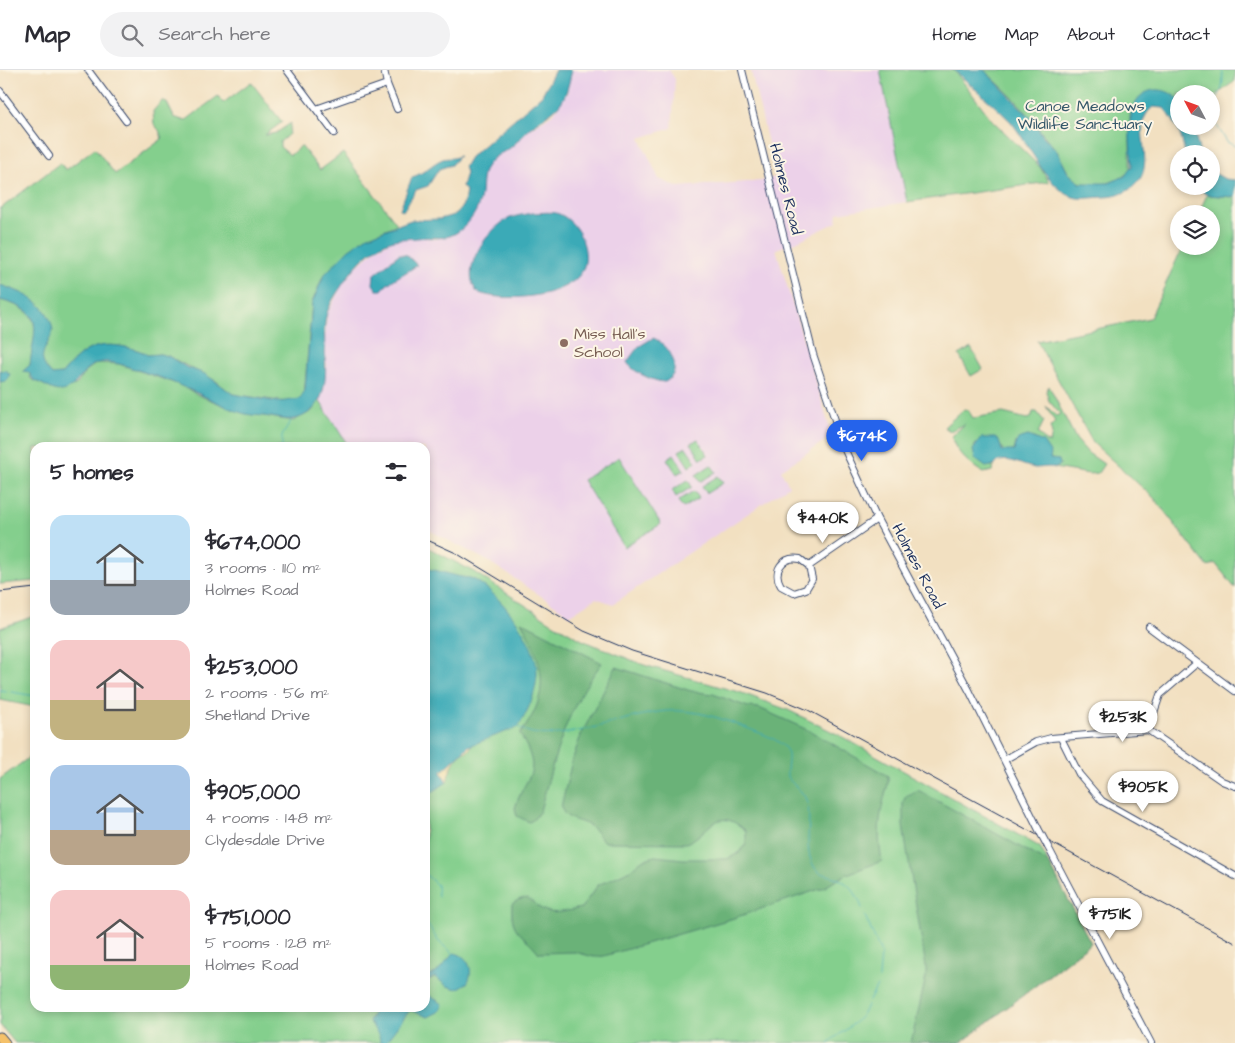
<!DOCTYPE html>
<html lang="en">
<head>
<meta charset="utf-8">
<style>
  body { margin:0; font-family:"Architects Daughter",sans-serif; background:#f2f2f3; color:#2b2b33; height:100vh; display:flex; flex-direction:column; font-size:19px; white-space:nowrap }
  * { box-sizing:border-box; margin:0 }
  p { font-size:16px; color:#7c7c81 }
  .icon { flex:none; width:28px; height:28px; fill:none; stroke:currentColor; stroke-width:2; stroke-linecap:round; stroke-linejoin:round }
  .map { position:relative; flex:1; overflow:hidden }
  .sheet { position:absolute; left:30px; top:372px; width:400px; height:570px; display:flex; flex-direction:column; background:#fff; border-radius:15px; box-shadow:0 2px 8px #0003 }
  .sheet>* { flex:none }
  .needle { width:32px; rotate:311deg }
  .tools { position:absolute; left:1170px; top:15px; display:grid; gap:10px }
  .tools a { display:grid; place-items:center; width:50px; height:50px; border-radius:50%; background:#fff; box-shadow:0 2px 8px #0003; font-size:25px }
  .price { position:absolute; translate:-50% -42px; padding:0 11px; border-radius:18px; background:#fff; color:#222; font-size:16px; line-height:32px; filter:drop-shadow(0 1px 2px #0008) }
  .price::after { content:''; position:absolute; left:50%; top:30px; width:15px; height:11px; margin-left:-8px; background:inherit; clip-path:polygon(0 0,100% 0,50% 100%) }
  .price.active { background:#2563eb; color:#fff }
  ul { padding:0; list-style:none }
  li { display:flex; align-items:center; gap:15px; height:125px; padding:0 20px }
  li span { display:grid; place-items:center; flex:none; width:140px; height:100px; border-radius:15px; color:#555 }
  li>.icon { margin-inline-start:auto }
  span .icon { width:60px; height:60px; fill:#fffc; stroke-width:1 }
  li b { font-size:21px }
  h2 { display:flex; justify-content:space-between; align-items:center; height:60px; padding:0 20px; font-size:21px }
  header { display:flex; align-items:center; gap:30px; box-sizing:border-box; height:70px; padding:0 25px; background:#fff; border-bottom:1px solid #e1e1e2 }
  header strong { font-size:24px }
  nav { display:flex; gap:28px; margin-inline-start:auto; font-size:18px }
  .search { width:350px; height:45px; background:#f2f2f3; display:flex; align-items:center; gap:12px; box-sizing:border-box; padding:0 18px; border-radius:28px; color:#7c7c81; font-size:19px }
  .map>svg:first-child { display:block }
  .built { fill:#ecd1e9 }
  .green { fill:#84cf8d; stroke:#507f76 }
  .forest { fill:#6bb278; stroke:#43706b }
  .sand { fill:#eeda9e; stroke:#84847e }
  .water { fill:#3aaab7; stroke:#2a6c8a }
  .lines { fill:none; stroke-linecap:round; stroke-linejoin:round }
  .stream { stroke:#3aaab7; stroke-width:1 }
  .minor-casing { stroke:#3b4a6d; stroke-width:8 }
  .highway-casing { stroke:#3b4a6d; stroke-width:11 }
  .minor { stroke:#fff; stroke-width:6 }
  .highway { stroke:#f5c16b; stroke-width:9 }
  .rail { stroke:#1b2f5e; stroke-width:1 }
  .minor-bridge-casing { stroke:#3b4a6d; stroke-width:8; stroke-linecap:butt }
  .minor-bridge { stroke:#fff; stroke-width:6 }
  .education-dot { fill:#8d6e63; stroke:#fcf5e5; stroke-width:2 }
  .labels { text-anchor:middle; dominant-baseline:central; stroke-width:4; stroke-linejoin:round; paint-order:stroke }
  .park-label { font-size:16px; fill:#35576a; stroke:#fcf5e5 }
  .street-label { font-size:16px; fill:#1b2f5e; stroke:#fcf5e5 }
  .education-label { font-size:16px; fill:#785e54; stroke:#fcf5e5; text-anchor:start }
</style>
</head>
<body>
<header>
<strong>Map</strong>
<div class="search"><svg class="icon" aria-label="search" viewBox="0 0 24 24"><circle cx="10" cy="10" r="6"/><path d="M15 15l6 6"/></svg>Search here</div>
<nav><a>Home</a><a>Map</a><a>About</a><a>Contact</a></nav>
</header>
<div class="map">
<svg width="1235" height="973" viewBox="0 0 1235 973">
  <rect width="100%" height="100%" fill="#fcf5e5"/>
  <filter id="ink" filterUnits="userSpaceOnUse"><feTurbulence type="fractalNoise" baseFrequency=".02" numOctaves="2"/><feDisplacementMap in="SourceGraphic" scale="10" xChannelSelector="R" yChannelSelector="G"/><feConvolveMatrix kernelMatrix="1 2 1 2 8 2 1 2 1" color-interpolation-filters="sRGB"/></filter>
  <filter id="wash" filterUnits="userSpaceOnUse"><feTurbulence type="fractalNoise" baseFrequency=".0096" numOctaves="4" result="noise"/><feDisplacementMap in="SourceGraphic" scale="20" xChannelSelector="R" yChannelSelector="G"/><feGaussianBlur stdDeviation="1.12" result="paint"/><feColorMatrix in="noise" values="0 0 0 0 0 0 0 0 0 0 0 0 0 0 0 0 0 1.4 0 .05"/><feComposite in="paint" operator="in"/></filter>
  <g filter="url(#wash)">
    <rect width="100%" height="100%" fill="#f2e0c1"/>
    <!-- built -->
    <path class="built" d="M572 0H669L675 9 672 58 640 68 659 109 677 117 761 111 776 107 751 1 880 0 907 132 838 143 837 152 794 173 776 179 832 366 781 400 789 416 613 534 596 528 570 545 488 491 425 458V378L349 377 319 330 327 295 324 283 327 244 342 215 356 197 376 179 393 170 419 167 436 169 452 165 472 148 479 134 481 110 486 96 493 88 514 75 528 60 554 43 567 23Z"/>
    <!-- green -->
    <path class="green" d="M880 0H954L992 50 1040 97 1049 112 907 132Z
      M984 0H1235V11L1211 29V24H1179V30L1175 27 1136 33 1130 45V100C1122 111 1095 119 1081 113 1066 106 1064 92 1056 80 1050 72 1043 65 1037 56 1023 36 1002 17 984 0Z
      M251 12 282 52 265 65 276 63 291 53 289 64 280 72V77L290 85 301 76 320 100 343 83 397 154 361 170 323 206 312 233 304 325 300 329 287 332 232 324 216 311 168 286 160 284 147 285C141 280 133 279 125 277 94 271 81 281 62 304L52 305C48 300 43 295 42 289 41 280 48 275 50 267 57 237 23 222 0 215V139L60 93 66 100 95 78 115 104 162 69 159 60 154 55 153 41 163 30 167 33 174 47 185 51 218 26 223 33Z
      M1207 125 1235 127V518L1215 493 1208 497 1154 428 1093 373 1037 271 1150 248 1183 176H1211V144H1198Z
      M0 230C44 242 36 257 30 295L24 301 29 302 31 309 55 320 67 319 77 314 86 301 97 293 119 294 180 315 198 325 240 342 293 351 312 341 319 330 349 377 35 378V511L0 514Z
      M971 278 983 299 971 306 959 285Z
      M1049 316 1076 369 1088 383 1104 394 1098 403 1089 404 1054 398 1060 395 1059 390 1050 389C1049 377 1040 369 1028 366L1016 372 1014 381 1004 382 1001 376 981 369 974 376 992 397 995 395 992 401 984 403C972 397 952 379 952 366L965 354 950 361 944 357 964 339 968 340 973 348 1003 343 1027 349 1031 348 1033 342H1037L1044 351 1038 363 1046 372 1050 373 1052 364 1050 357 1055 352 1046 336 1056 346 1060 344 1049 331 1046 321Z
      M698 369 708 385 701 389 691 373Z
      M686 377 696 392 689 397 679 381Z
      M674 384 684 400 677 404 667 389Z
      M619 387 661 454 624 477 583 410Z
      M711 395 716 402 700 412 696 405Z
      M718 406 723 413 707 423 702 416Z
      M688 410 692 417 676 427 672 420Z
      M694 421 699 428 683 438 678 431Z
      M425 476 474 502 551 552 582 570 644 595 742 623 788 640 839 665 1040 777 1091 873 961 973H15L0 955V709L35 683V938H425Z
      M35 546V637L0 630V558Z"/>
    <!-- forest -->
    <path class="forest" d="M521 551 602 593C566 639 555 685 540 741L533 750 529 752 517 746 515 738C526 702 544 706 520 664 552 623 544 594 521 551Z
      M616 597 691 621 713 624 748 637 759 638 812 662 888 706C889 716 885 723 883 733 878 755 878 769 882 791L847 804 823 818 734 848 604 886 594 887 575 882 539 883C523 862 510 865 512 834 531 820 531 836 546 841 555 845 571 840 581 838L598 815 630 800 642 790 655 786 683 789H727L739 783 746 773V761C715 733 710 764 686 773L604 772C600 767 596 760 590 756 579 749 566 752 561 737L572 691 581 665Z
      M918 720 1049 793 1091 873 961 973H911L926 907V897L903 756V732L906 726Z"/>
    <!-- sand -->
    <path class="sand" d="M473 674 468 681C456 682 449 701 447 712L440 705 451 682Z"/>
    <!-- water -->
    <path class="water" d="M555 0H572C563 41 560 34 530 58 523 64 518 72 510 78 502 83 494 86 488 94 481 103 482 113 481 124 480 139 468 156 456 163 443 171 431 166 417 168 410 169 401 168 394 170 372 175 352 199 341 217 334 227 326 240 325 253 322 281 336 328 305 345 293 352 284 349 271 347 261 345 249 346 239 342 219 334 201 324 181 316 165 308 146 303 129 297 121 294 107 290 98 293 77 299 75 334 46 316 37 311 33 312 29 302L23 301 30 295C34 257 47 242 0 230V215C24 223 49 232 53 261 46 281 34 286 52 305L62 304C81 281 94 271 125 277 133 279 141 280 147 285L160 284 168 286 186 297 205 304 233 324 278 332 300 329 305 320 312 233 324 205 348 180 366 167 411 150 440 149 457 144 464 133 466 121 462 116 466 103 464 97 470 87 542 25Z
      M954 0H984L1030 47 1043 66 1057 81 1068 103 1080 113H1109L1125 106 1132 96C1131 73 1121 25 1154 20 1164 19 1172 23 1179 30V56H1193L1200 84H1185C1182 65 1176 53 1164 38L1153 37C1130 54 1154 87 1140 109 1132 121 1118 127 1104 127 1096 127 1086 129 1077 128 1049 123 1028 72 1011 52 993 33 973 18 954 0Z
      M459 86 451 95 439 99 428 116 416 120 403 141 400 139 412 107C424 104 432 93 443 89 450 87 450 90 459 86Z
      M1211 101 1225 109 1235 110V127L1207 125 1197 117 1211 116Z
      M532 143C540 143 552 141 559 144 579 152 593 184 581 203 565 228 501 233 477 222 460 200 484 165 503 152 511 146 522 145 532 143Z
      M399 184 407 185 417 195C407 203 389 210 382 220H377L373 214 374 205Z
      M653 268C669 273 685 302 665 312 654 312 631 301 627 292L638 277Z
      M0 301 5 300 10 304 6 311 0 312Z
      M1028 366 1043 372 1051 384 1050 389 1059 390 1060 395 1056 398C1048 396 1042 398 1035 398 1021 396 1013 388 999 391L995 395 986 397 975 389 973 380 981 368H995L999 371 1002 381H1014L1018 369Z
      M425 499C441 500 449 505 462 507 466 508 469 507 473 509 500 523 538 573 537 604 536 624 528 641 518 657L469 676 441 702 447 712 425 727Z
      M454 883C468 885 475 901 467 913L457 919 447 916 435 907 425 911V907L436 903Z
      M425 923 443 934 440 941 428 947 410 940 385 973H380L379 966 369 951 376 938H425Z"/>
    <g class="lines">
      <!-- stream -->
      <path class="stream" d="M1211 34C1222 27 1223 15 1223 3L1220 0
        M1211 46 1227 72 1235 76
        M282 378V366L291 351
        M0 620 35 626
        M518 657C551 680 626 644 666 641 696 639 719 648 747 658 758 663 784 669 788 684 789 690 786 700 787 707 792 714 804 722 806 730 814 751 801 778 815 798 819 804 825 804 831 806 848 811 857 822 862 838
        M425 804 437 815 438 826
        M865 846 881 883 879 909
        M425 851 439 872 454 884
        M869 931 877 916
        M828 973C842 961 861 953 867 935"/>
    </g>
  </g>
  <g filter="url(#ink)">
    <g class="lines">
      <!-- minor casing -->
      <g class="minor-casing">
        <path id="minor" d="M88 0 126 51
          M287 0 334 63
          M384 0 387 14 397 39
          M742 0 813 284 845 380 877 449 970 622 1040 762
          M0 21 49 86
          M316 39 387 14
          M809 496 800 489C782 486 772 501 781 516L794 523 806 519 812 509 809 496 877 449
          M1149 557 1235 621
          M1148 660 1222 711 1235 716
          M1061 668 1079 704 1102 731 1235 806
          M1004 690 1036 672 1051 668 1148 660 1160 625 1197 593
          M1048 777 1151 973"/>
      </g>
      <!-- highway casing -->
      <g class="highway-casing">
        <path id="highway" d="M0 967 5 973"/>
      </g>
      <!-- minor -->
      <use href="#minor" class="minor"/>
      <!-- highway -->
      <use href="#highway" class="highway"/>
      <!-- rail -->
      <path class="rail" d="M425 469 456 483 584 561 632 581 767 623 808 640 1235 873
        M0 522 35 518"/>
      <!-- minor-bridge casing -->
      <g class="minor-bridge-casing">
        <path id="minor-bridge" d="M1040 762 1048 777"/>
      </g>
      <!-- minor-bridge -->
      <use href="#minor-bridge" class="minor-bridge"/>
    </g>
  </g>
  <!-- markers -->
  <circle class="education-dot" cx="564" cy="273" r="5"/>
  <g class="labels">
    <!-- park labels -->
    <g class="park-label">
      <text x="1085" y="36">Canoe Meadows<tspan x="1085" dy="18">Wildlife Sanctuary</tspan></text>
    </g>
    <!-- street labels -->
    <g class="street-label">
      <text transform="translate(786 119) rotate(76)">Holmes Road</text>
      <text transform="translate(918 496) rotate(62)">Holmes Road</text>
    </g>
    <!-- education labels -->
    <g class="education-label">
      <text x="574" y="264">Miss Hall's<tspan x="574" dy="18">School</tspan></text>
    </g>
  </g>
</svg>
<div class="tools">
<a><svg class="needle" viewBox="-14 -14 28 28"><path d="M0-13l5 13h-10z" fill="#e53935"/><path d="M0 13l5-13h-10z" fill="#7c7c81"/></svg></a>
<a><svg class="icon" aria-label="locate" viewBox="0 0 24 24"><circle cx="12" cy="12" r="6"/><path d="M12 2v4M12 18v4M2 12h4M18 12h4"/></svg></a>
<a><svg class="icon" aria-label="layers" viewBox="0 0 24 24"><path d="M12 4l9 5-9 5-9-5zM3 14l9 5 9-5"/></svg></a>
</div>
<b class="price active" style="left:862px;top:392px">$674K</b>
<b class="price" style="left:823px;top:474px">$440K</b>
<b class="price" style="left:1123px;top:673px">$253K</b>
<b class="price" style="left:1143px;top:743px">$905K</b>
<b class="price" style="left:1110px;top:870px">$751K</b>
<section class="sheet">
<h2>5 homes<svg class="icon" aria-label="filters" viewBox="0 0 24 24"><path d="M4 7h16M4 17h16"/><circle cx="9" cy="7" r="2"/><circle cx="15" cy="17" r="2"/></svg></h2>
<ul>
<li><span style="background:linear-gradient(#bfe0f5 65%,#9aa5b1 0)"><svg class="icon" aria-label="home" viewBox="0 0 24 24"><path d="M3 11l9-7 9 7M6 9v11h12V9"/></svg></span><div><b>$674,000</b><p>3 rooms · 110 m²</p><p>Holmes Road</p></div></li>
<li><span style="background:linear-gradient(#f6c9c9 60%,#c2b280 0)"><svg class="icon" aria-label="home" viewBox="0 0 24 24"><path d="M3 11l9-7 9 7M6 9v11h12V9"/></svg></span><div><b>$253,000</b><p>2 rooms · 56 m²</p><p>Shetland Drive</p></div></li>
<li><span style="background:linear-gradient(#a9c7e8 65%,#b9a48a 0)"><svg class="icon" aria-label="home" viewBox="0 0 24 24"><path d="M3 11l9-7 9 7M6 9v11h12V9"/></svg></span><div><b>$905,000</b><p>4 rooms · 148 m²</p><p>Clydesdale Drive</p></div></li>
<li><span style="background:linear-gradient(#f6c9c9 75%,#8fb573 0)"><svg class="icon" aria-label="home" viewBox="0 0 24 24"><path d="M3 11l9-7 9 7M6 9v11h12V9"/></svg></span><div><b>$751,000</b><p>5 rooms · 128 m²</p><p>Holmes Road</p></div></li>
</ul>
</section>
</div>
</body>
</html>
